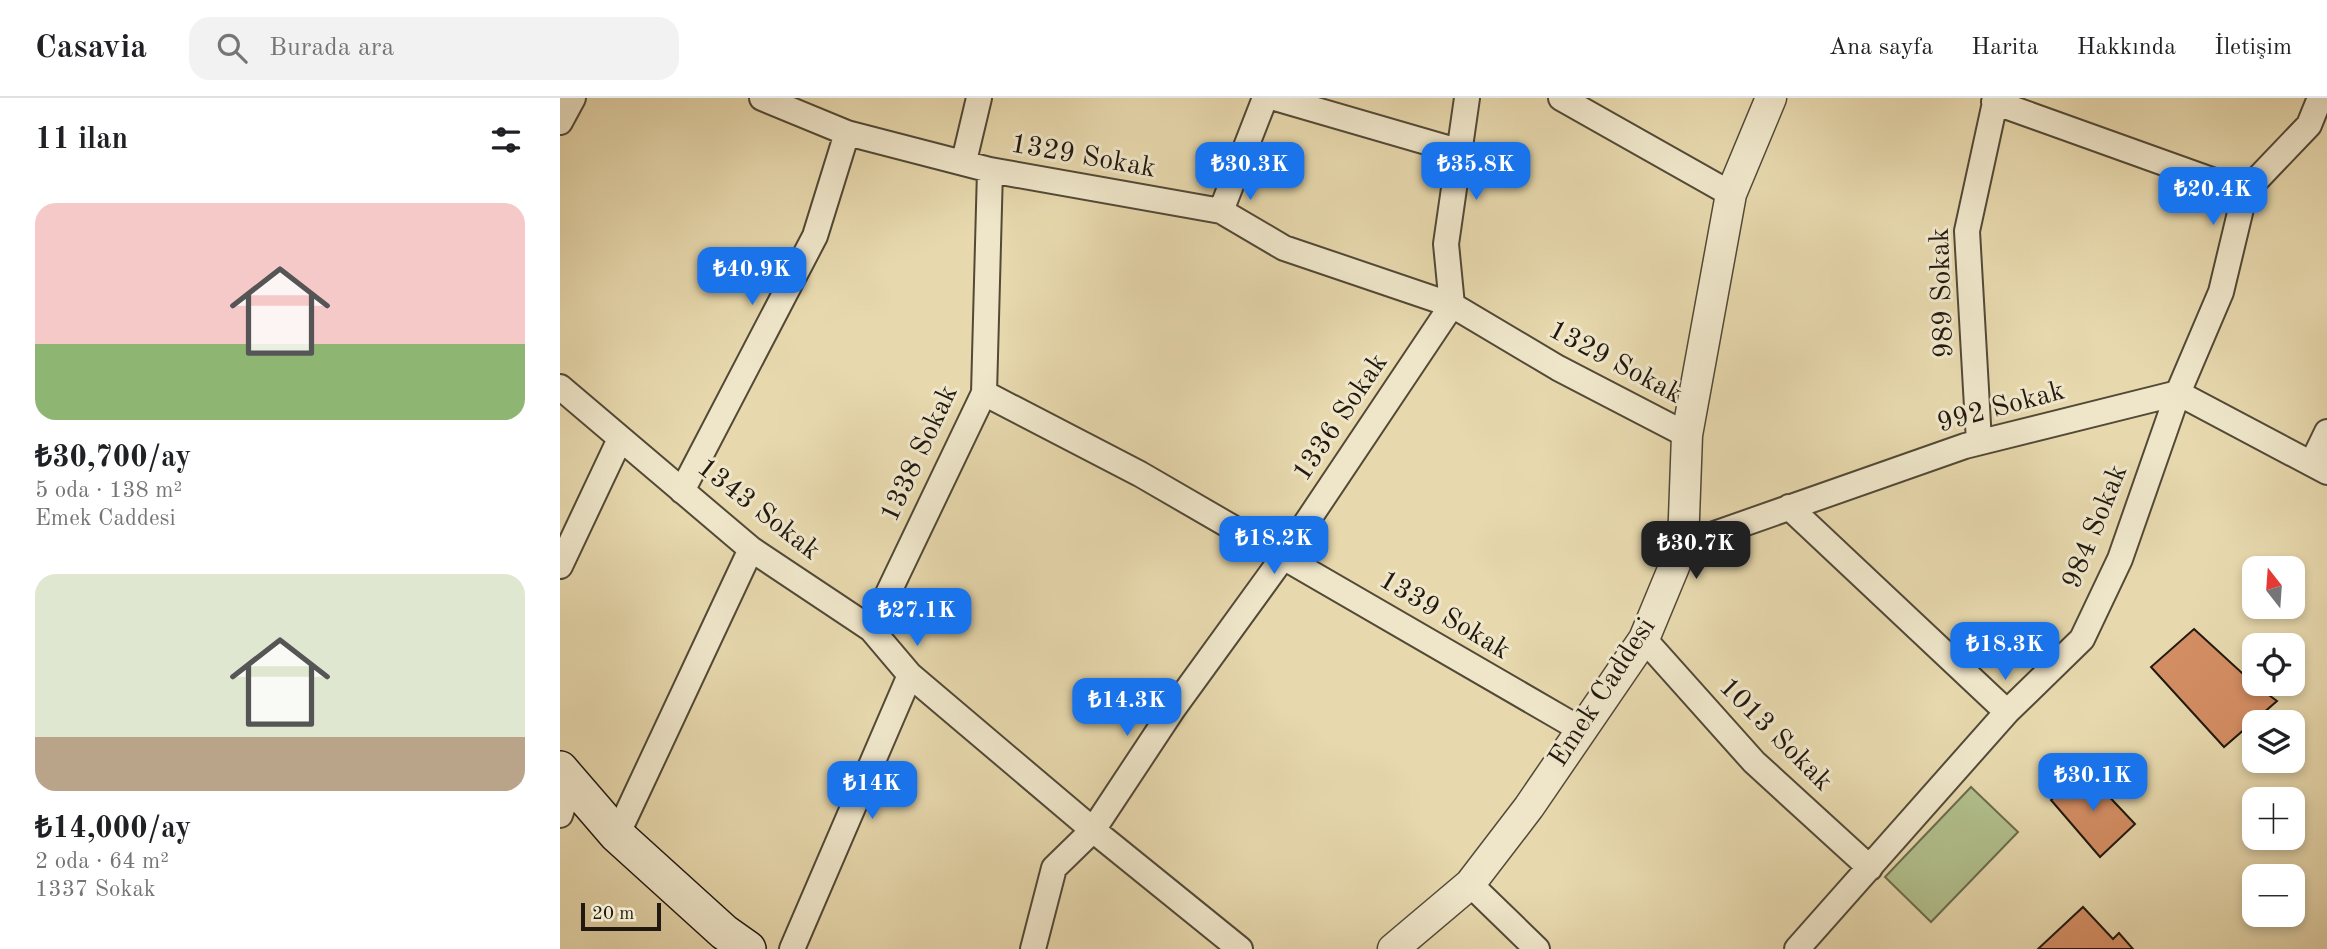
<!DOCTYPE html>
<html lang="tr">
<head>
<meta charset="utf-8">
<style>
  body { margin:0; font-family:"Old Standard TT",serif; background:#f2f2f2; color:#202124; height:100vh; display:flex; flex-direction:column; font-size:26px; white-space:nowrap }
  * { box-sizing:border-box; margin:0 }
  p { font-size:23px; color:#757577 }
  .icon { flex:none; width:38px; height:38px; fill:none; stroke:currentColor; stroke-width:2; stroke-linecap:round; stroke-linejoin:round }
  .map { position:relative; flex:1; overflow:hidden }
  .sheet { display:flex; flex-direction:column; background:#fff; width:560px }
  .sheet>* { flex:none }
  .needle { width:46px; rotate:343deg }
  .buttons { position:absolute; left:1682px; top:458px; display:grid; gap:14px }
  .buttons a { display:grid; place-items:center; width:63px; height:63px; border-radius:14px; background:#fff; box-shadow:0 4px 10px #0003; font-size:35px }
  .scale { position:absolute; left:21px; bottom:18px; width:80px; box-sizing:border-box; padding-left:7px; border:4px solid #211910; border-top:0; font-size:19px; line-height:24px; white-space:nowrap; color:#211910; -webkit-text-stroke:5px #efe6ca; paint-order:stroke }
  .price { position:absolute; translate:-50% -60px; padding:0 16px; border-radius:14px; background:#1a73e8; color:#fff; font-size:23px; line-height:46px; filter:drop-shadow(0 2px 4px #0008) }
  .price::after { content:''; position:absolute; left:50%; top:42px; width:21px; height:16px; margin-left:-10px; background:inherit; clip-path:polygon(0 0,100% 0,50% 100%) }
  .price.active { background:#222; color:#fff }
  ul { padding:0; list-style:none }
  li { display:grid; align-content:center; gap:14px; height:371px; padding:0 35px }
  li span { display:grid; place-items:center; height:217px; border-radius:21px; color:#555 }
  li>.icon { margin-inline-start:auto }
  span .icon { width:126px; height:126px; fill:#fffc; stroke-width:1 }
  li b { font-size:30px }
  h2 { display:flex; justify-content:space-between; align-items:center; height:84px; padding:0 35px; font-size:30px }
  header { display:flex; align-items:center; gap:42px; box-sizing:border-box; height:98px; padding:0 35px; background:#fff; border-bottom:2px solid #e0e0e0 }
  header strong { font-size:33px }
  nav { display:flex; gap:38px; margin-inline-start:auto; font-size:24px }
  .search { width:490px; height:63px; background:#f2f2f2; display:flex; align-items:center; gap:18px; box-sizing:border-box; padding:0 24px; border-radius:21px; color:#757577; font-size:26px }
  main { display:flex; flex:1; min-height:0 }
  .map>svg:first-child { display:block }
  .green { fill:#b1c08d; stroke:#696c4e; stroke-width:2 }
  .building { fill:#d48e64; stroke:#211910; stroke-width:2 }
  .lines { fill:none; stroke-linecap:round; stroke-linejoin:round }
  .minor-casing { stroke:#524937; stroke-width:28 }
  .tertiary-casing { stroke:#524937; stroke-width:33 }
  .secondary-casing { stroke:#211910; stroke-width:38 }
  .minor { stroke:#efe6ca; stroke-width:24 }
  .tertiary { stroke:#efe6ca; stroke-width:30 }
  .secondary { stroke:#efe6ca; stroke-width:35 }
  .labels { text-anchor:middle; dominant-baseline:central; stroke-width:6; stroke-linejoin:round; paint-order:stroke }
  .street-label { font-size:28px; fill:#211910; stroke:#efe6ca }
</style>
</head>
<body>
<header>
<strong>Casavia</strong>
<div class="search"><svg class="icon" aria-label="search" viewBox="0 0 24 24"><circle cx="10" cy="10" r="6"/><path d="M15 15l6 6"/></svg>Burada ara</div>
<nav><a>Ana sayfa</a><a>Harita</a><a>Hakkında</a><a>İletişim</a></nav>
</header>
<main>
<section class="sheet">
<h2>11 ilan<svg class="icon" aria-label="filters" viewBox="0 0 24 24"><path d="M4 7h16M4 17h16"/><circle cx="9" cy="7" r="2"/><circle cx="15" cy="17" r="2"/></svg></h2>
<ul>
<li><span style="background:linear-gradient(#f6c9c9 65%,#8fb573 0)"><svg class="icon" aria-label="home" viewBox="0 0 24 24"><path d="M3 11l9-7 9 7M6 9v11h12V9"/></svg></span><div><b>₺30,700/ay</b><p>5 oda · 138 m²</p><p>Emek Caddesi</p></div></li>
<li><span style="background:linear-gradient(#dfe7d0 75%,#b9a48a 0)"><svg class="icon" aria-label="home" viewBox="0 0 24 24"><path d="M3 11l9-7 9 7M6 9v11h12V9"/></svg></span><div><b>₺14,000/ay</b><p>2 oda · 64 m²</p><p>1337 Sokak</p></div></li>
</ul>
</section>
<div class="map">
<svg width="1767" height="851" viewBox="0 0 1767 851">
  <rect width="100%" height="100%" fill="#e7d8ad"/>
  <filter id="stains"><feTurbulence type="fractalNoise" baseFrequency=".00286" numOctaves="4"/><feColorMatrix values="0 0 0 0 .2 0 0 0 0 .09 0 0 0 0 .02 0 0 0 .5 -.17"/></filter>
  <radialGradient id="worn" r=".72"><stop offset=".6" stop-color="#630" stop-opacity="0"/><stop offset="1" stop-color="#630" stop-opacity=".3"/></radialGradient>
  <!-- green -->
  <path class="green" d="M1411 689 1458 734 1371 824 1325 779Z"/>
  <!-- building -->
  <path class="building" d="M1634 531 1694 586 1717 603 1664 649 1591 569Z
    M1524 672 1575 726 1540 759 1491 702Z
    M1523 809 1553 841 1559 835 1573 851H1478Z"/>
  <g class="lines">
    <!-- minor casing -->
    <g class="minor-casing">
      <path id="minor" d="M202 0 287 35 430 72 661 113 724 150 892 207 998 270 1127 337
        M715 0 901 54
        M1001 0 1171 96
        M1434 4 1685 94
        M0 24 13 0
        M404 63 419 0
        M661 113 705 0
        M0 289 191 451 311 531 350 577 533 732 680 851
        M424 295 580 376 1020 631
        M1419 344 1407 133 1436 0
        M1752 365 1767 334
        M122 393 255 138 287 35
        M1229 409 1447 614
        M1123 447 1405 348 1618 295 1767 374
        M0 468 60 341
        M311 531 424 295 430 72
        M1084 541 1194 664 1310 770
        M0 717 12 682
        M57 737 191 451
        M910 786 977 851
        M232 851 350 577
        M473 851 494 770 533 732 613 611 724 458 892 207 886 146 907 0
        M1237 851 1447 614 1522 541 1560 461 1618 295 1661 194 1685 94 1749 27 1760 0"/>
    </g>
    <!-- tertiary casing -->
    <g class="tertiary-casing">
      <path id="tertiary" d="M833 851 910 786 969 709 1084 541 1123 447 1127 337 1171 96 1211 0"/>
    </g>
    <!-- secondary casing -->
    <g class="secondary-casing">
      <path id="secondary" d="M0 671 57 737 164 834 188 851"/>
    </g>
    <!-- minor -->
    <use href="#minor" class="minor"/>
    <!-- tertiary -->
    <use href="#tertiary" class="tertiary"/>
    <!-- secondary -->
    <use href="#secondary" class="secondary"/>
  </g>
  <g class="labels">
    <!-- street labels -->
    <g class="street-label">
      <text transform="translate(523 59) rotate(10)">1329 Sokak</text>
      <text transform="translate(1383 195) rotate(-92)">989 Sokak</text>
      <text transform="translate(1055 265) rotate(28)">1329 Sokak</text>
      <text transform="translate(1441 310) rotate(-15)">992 Sokak</text>
      <text transform="translate(781 320) rotate(-56)">1336 Sokak</text>
      <text transform="translate(360 356) rotate(-65)">1338 Sokak</text>
      <text transform="translate(198 412) rotate(38)">1343 Sokak</text>
      <text transform="translate(1536 429) rotate(-68)">984 Sokak</text>
      <text transform="translate(884 518) rotate(31)">1339 Sokak</text>
      <text transform="translate(1043 595) rotate(-57)">Emek Caddesi</text>
      <text transform="translate(1215 637) rotate(45)">1013 Sokak</text>
    </g>
  </g>
  <rect width="100%" height="100%" filter="url(#stains)"/>
  <rect width="100%" height="100%" fill="url(#worn)"/>
</svg>
<div class="buttons">
<a><svg class="needle" viewBox="-14 -14 28 28"><path d="M0-13l5 13h-10z" fill="#e53935"/><path d="M0 13l5-13h-10z" fill="#757577"/></svg></a>
<a><svg class="icon" aria-label="locate" viewBox="0 0 24 24"><circle cx="12" cy="12" r="6"/><path d="M12 2v4M12 18v4M2 12h4M18 12h4"/></svg></a>
<a><svg class="icon" aria-label="layers" viewBox="0 0 24 24"><path d="M12 4l9 5-9 5-9-5zM3 14l9 5 9-5"/></svg></a>
<a>+</a>
<a>−</a>
</div>
<div class="scale">20 m</div>
<b class="price" style="left:690px;top:104px">₺30.3K</b>
<b class="price" style="left:916px;top:104px">₺35.8K</b>
<b class="price" style="left:1653px;top:129px">₺20.4K</b>
<b class="price" style="left:192px;top:209px">₺40.9K</b>
<b class="price" style="left:714px;top:478px">₺18.2K</b>
<b class="price active" style="left:1136px;top:483px">₺30.7K</b>
<b class="price" style="left:357px;top:550px">₺27.1K</b>
<b class="price" style="left:1445px;top:584px">₺18.3K</b>
<b class="price" style="left:567px;top:640px">₺14.3K</b>
<b class="price" style="left:1533px;top:715px">₺30.1K</b>
<b class="price" style="left:312px;top:723px">₺14K</b>
</div>
</main>
</body>
</html>
